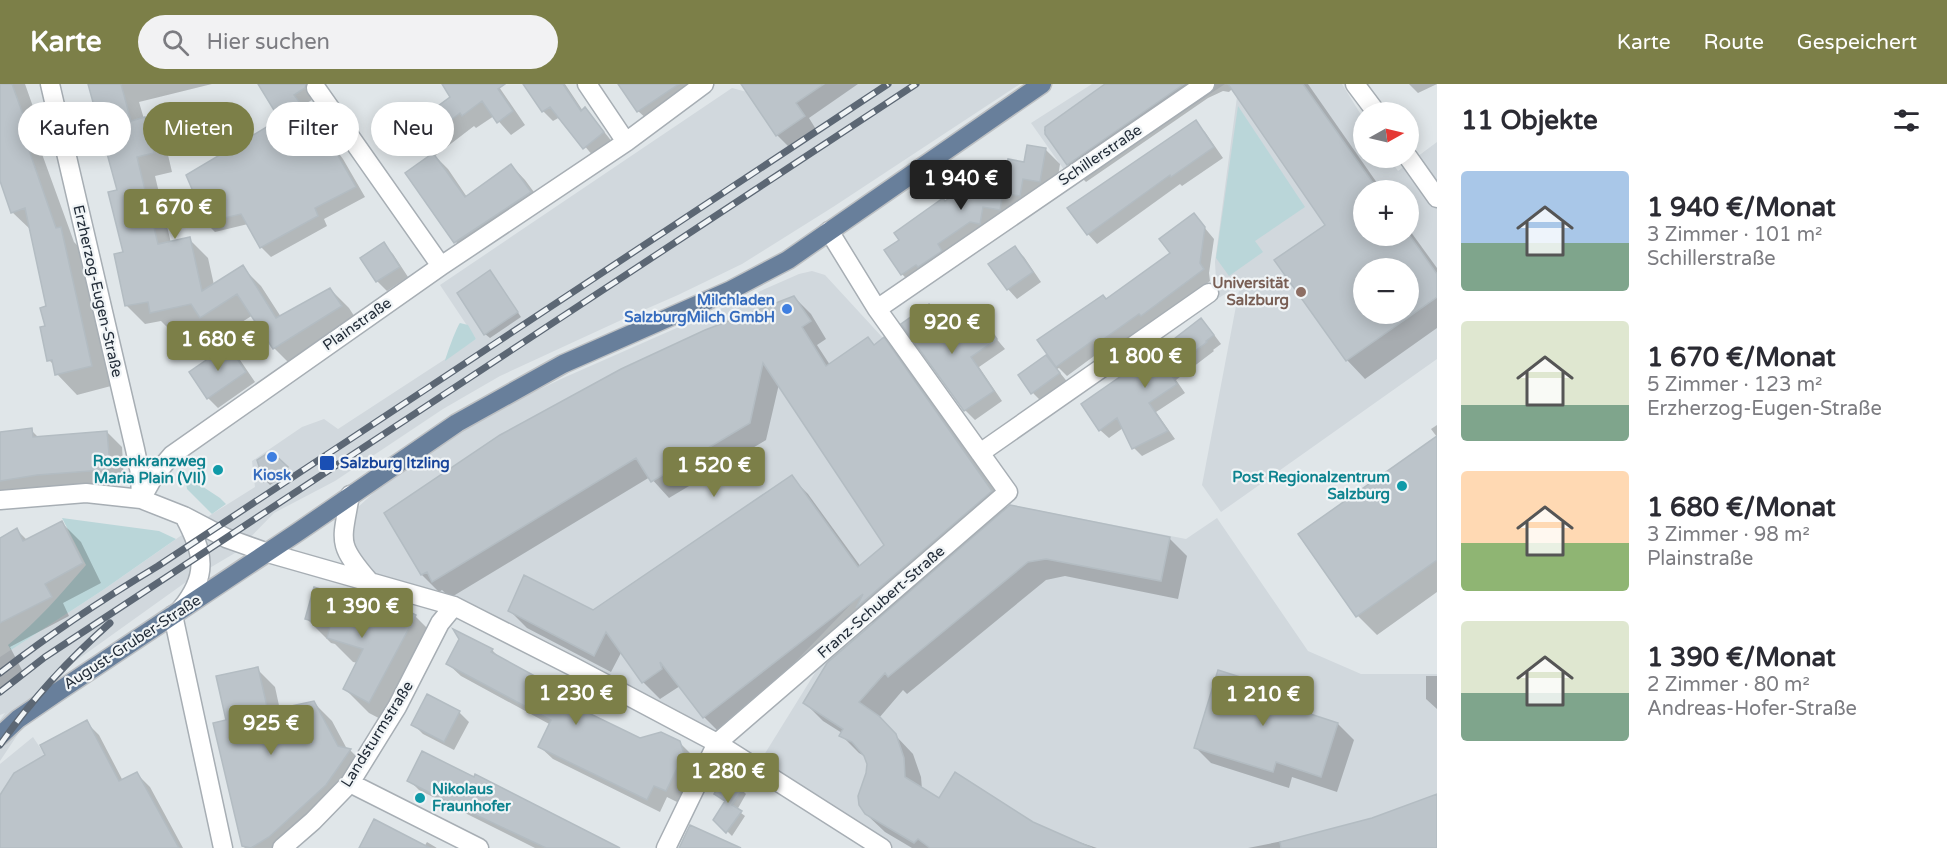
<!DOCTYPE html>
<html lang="de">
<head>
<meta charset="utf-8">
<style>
  body { margin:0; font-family:"Varela Round",sans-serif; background:#f2f2f3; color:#2b2b33; height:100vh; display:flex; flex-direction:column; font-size:22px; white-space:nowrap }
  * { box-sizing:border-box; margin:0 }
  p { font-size:20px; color:#7c7c81 }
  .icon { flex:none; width:33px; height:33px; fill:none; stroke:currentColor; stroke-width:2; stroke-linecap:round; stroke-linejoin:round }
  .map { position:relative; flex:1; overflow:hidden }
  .drawer { display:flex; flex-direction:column; background:#fff; width:510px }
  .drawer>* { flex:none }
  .banner { position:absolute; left:18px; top:18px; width:570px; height:54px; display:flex; gap:12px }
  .needle { width:39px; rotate:82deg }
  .fabs { position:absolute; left:1353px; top:18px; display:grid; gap:12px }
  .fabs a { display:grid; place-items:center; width:66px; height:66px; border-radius:50%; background:#fff; box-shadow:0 3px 15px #0003; font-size:30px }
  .price { position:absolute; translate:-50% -51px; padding:0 14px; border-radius:6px; background:#7c7f48; color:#fff; font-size:20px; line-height:39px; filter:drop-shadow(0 2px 3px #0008) }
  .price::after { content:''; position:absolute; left:50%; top:36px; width:18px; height:14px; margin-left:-9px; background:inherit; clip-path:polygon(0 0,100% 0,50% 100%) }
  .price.current { background:#222; color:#fff }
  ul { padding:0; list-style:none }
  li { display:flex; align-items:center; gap:18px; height:150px; padding:0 24px }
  li span { display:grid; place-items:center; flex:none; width:168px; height:120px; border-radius:6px; color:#555 }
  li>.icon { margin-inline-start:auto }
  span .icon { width:72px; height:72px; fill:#fffc; stroke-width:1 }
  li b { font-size:26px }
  h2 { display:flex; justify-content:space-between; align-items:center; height:72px; padding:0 24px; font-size:26px }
  .chip { padding:0 21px; border-radius:27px; background:#fff; box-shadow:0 3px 15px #0003; font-size:21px; line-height:54px }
  .chip.current { background:#7c7f48; color:#fff }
  header { display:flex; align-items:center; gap:36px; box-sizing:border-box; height:84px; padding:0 30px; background:#7c7f48; color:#fff }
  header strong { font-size:28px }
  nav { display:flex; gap:33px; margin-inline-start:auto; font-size:21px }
  .search { width:420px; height:54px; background:#f2f2f3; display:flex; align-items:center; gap:15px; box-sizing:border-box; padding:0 21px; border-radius:33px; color:#7c7c81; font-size:22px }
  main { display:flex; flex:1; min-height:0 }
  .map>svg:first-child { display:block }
  .built { fill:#d1d8dd; fill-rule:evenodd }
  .green { fill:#bad6d9 }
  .shadow { fill:#0003; fill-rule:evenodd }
  .building { fill:#bcc4ca; stroke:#b3bcc2; stroke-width:1.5; fill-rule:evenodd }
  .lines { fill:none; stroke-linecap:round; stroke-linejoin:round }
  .minor-casing { stroke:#a7aeb4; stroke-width:21 }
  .major-casing { stroke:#bdc0c3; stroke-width:21 }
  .minor { stroke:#fff; stroke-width:18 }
  .major { stroke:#687f9b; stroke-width:18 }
  .rail-casing { stroke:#5c6774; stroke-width:7 }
  .rail { stroke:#f0f4f6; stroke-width:4.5; stroke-dasharray:14; stroke-linecap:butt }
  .education-dot { fill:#8d6e63; stroke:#f0f4f6; stroke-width:2 }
  .shop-dot { fill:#3f7fe0; stroke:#f0f4f6; stroke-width:2 }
  .transit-dot { fill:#1a4fb4; stroke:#f0f4f6; stroke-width:2 }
  .culture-dot { fill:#0f9aa8; stroke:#f0f4f6; stroke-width:2 }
  .labels { text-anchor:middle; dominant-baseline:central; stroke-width:4.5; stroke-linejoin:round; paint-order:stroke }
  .street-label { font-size:15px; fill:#222c38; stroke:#f0f4f6 }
  .education-label { font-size:15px; font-weight:bold; fill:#785e54; stroke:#f0f4f6; text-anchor:end }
  .shop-label { font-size:15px; font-weight:bold; fill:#366cbe; stroke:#f0f4f6; text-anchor:end }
  .culture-label { font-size:15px; font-weight:bold; fill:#0d838f; stroke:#f0f4f6; text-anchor:end }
  .transit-label { font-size:15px; font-weight:bold; fill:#164399; stroke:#f0f4f6; text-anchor:start }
</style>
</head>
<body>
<header>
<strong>Karte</strong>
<div class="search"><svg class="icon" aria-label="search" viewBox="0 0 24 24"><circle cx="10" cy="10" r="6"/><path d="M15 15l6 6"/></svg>Hier suchen</div>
<nav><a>Karte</a><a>Route</a><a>Gespeichert</a></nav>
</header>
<main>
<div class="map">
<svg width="1437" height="764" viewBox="0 0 1437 764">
  <rect width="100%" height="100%" fill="#e0e6e9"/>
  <!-- built -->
  <path class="built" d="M783 0H1020L833 123 742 180 678 211 630 232 500 292 443 325 335 397 274 429 235 469 186 498 70 581 24 641 0 677V636L5 629 0 631V573L103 506 212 430 255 403 252 377 302 343 324 335 338 345 476 255 440 201 732 4 766 13Z
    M1092 0H1225L1074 100 1031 39Z
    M1228 0H1342L1363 34 1364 74H1389L1398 87 1437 58V275L1221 428 1202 401 1240 201 1217 215 1215 178 1237 13ZM1364 106H1408V152H1364ZM1364 184H1408V230H1364Z
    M812 187 825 191 883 254 992 407 854 517 717 659 548 570 369 497 346 443 357 424 379 404 418 376 484 332 561 295 799 190Z
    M1011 421 1186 455 1217 434 1308 567 1361 590H1437V764H882L756 684 826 571Z
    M33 653 45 671 14 689 0 711V680Z"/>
  <!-- green -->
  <path class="green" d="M1238 22 1305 123 1255 157 1263 168 1229 192 1216 174Z
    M460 239 468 241 476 255 445 277C446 272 457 242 460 239Z
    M185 391 220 414 226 420 212 430 187 405Z
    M62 434 159 447 176 455 103 506 11 566 8 561C38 537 61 510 86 481Z"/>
  <!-- shadow -->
  <path class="shadow" d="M0 0H25L49 68 42 70 74 158 81 165 111 302 77 311 57 290 55 282 49 276 47 243 48 223 32 147 12 128 0 92Z
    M90 0H212L139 18 144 35 164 54 172 88 155 92 171 159 189 155 208 174 214 201 242 183 261 202 281 233 330 205 349 224 360 241 293 283 274 264 253 231 220 252 207 239 171 247 161 237 145 240 126 221 125 169 118 107Z
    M260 0H303L312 16 303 21 343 75 365 113 324 135 327 142 271 173 261 163 248 140 215 148 205 138 276 38 279 32Z
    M443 0H497L525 41 511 51 494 32 476 44 474 42 435 72 448 85 467 113 511 81 525 96 545 123 470 173 456 158 407 90 436 69 424 57 452 13Z
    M529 0H565L583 27 594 35 613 59 594 73 560 33 553 37 543 27Z
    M620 0H698L648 36 638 27Z
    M753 0H858L809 34 817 47 791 65 777 51Z
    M1108 0H1308L1382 106H1364V152H1408V144L1437 184V244L1365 295 1347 276 1327 141 1233 4 1229 8 1223 7 1208 14 1086 98 1068 80 1044 46ZM1364 184H1408V230H1364Z
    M1409 0H1437L1418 9Z
    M1195 38 1205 48 1223 74 1182 102 1180 100 1097 160 1088 150Z
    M1046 66 1060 80 1055 112 916 205 902 190 901 156 945 119 1006 94Z
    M1194 131 1214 155 1209 189 1210 197 1152 241 1150 239 1109 267 1105 264 1067 292 1059 284 1057 285 1069 300 1042 318 1033 309 1046 273 1055 282 1056 281 1107 217 1172 170Z
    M383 160 393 170 408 193 387 207 377 197 362 174Z
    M1015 164 1024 173 1041 198 1017 215 1008 205Z
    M494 193 521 233 490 254 485 250Z
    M794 213 811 230 826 255 817 261 830 281 868 255 875 262 883 255 900 272 1008 425 1169 454 1187 472 1178 515 1065 492 1046 496 907 610 903 606 879 634 913 670 921 693 922 705 939 716 1032 740 1052 749 1097 764H912L885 748 866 730 868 680 866 673 859 669 841 651 842 649 823 637 805 619 874 540 869 535 721 650 704 633 680 602 660 615 643 598 622 567 611 588 527 544 510 527H594L791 393 808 410 861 483 886 462 779 300 766 356 669 414 650 393 450 514 442 506 439 508 422 491 386 430Z
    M928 222 938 232 956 259 984 240 1005 265 979 283 1002 317 975 336 965 326 903 240Z
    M1209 244 1221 260 1213 266 1214 267 1176 296 1185 309 1156 328 1175 355 1142 372 1134 364 1123 344 1109 354 1100 346Z
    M228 263 238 273 255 298 218 324 208 314 191 289Z
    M1437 341V353L1431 345Z
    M31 346 39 354 107 348 122 363 124 396 119 400 0 412V349Z
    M1437 354V508L1377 551 1358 532 1300 451Z
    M271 369 291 388 270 401 266 397 259 377Z
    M62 439 81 458 101 499 63 519 69 532 10 563 23 588 0 607V455L17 446 28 457Z
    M345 514 369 540 378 543 415 532 439 556 394 642 369 629 345 605 358 579 353 578 335 560 331 559 306 534Z
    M492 566 501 575 543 598 555 611 554 614 640 656 679 658 692 671 695 684 679 719 667 713 660 728 553 675 540 663 551 641 461 592 448 580Z
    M257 585 275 603 280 626 314 619 332 637 347 665 350 666 368 684 344 719 294 764H245L243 762 228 637Z
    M1426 592H1437V625L1426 615Z
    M1296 612 1312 628 1311 631 1338 640 1354 656 1337 708 1292 693 1289 704 1211 679 1195 663Z
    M459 628 469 638 454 666 423 650 413 640Z
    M86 638 99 651 123 697 137 690 150 703 183 764H0V713Z
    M476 692 618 764H535L419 706 409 696 474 695Z
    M742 706 746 710 737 726 745 732 732 752 715 735 726 718 716 710Z
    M1437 711V764H1248L1317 750 1373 735Z
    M427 758 437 764 361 763H424Z"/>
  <!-- building -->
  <path class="building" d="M0 0H12L29 47 23 49 56 144 61 143 92 282 55 291 52 276 47 277 40 243 45 242 40 224 46 222 25 124 11 129 0 97Z
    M88 0H121L131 37 145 33 154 69 137 73 158 160 190 153 202 207 243 181 276 234 330 204 342 222 273 265 237 210 200 234 191 220 150 229 148 218 125 222 114 170 123 168 108 108 117 106Z
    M258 0H306L305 4 294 11 333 63 356 103 315 124 318 132 260 164 241 130 203 139 188 108 192 105 186 91 275 38 273 33 277 31Z
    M442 0H505L498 5 513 27 497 39 482 17 462 32 460 29 423 58 411 42 450 13Z
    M523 0H563L581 27 585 23 604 48 583 65 550 23 542 28Z
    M618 0H679L637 28Z
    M741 0H824L796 19 805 32 776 52Z
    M1105 0H1184L1067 81 1045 50V43Z
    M1228 0H1303L1378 106H1364V152H1410L1437 190V213L1346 277 1274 176 1325 141ZM1364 184H1408V230H1364Z
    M1196 36 1214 63 1171 93 1170 91 1087 151 1067 124Z
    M1027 61 1046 64 1040 98 1023 95 1020 112 1003 109 1000 126 983 123 980 140 970 138 938 160 942 167 918 183 916 181 901 191 884 166 899 156 894 149 943 114 945 117 985 89 1005 93 1008 75 1024 78Z
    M433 69 465 113 511 80 531 108 454 159 405 89Z
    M1194 129 1205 143 1200 179 1204 185 1141 232 1139 230 1098 259 1095 255 1056 283 1037 256 1103 211 1106 215 1170 169 1159 155Z
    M384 158 400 183 376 198 360 174Z
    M1015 162 1033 188 1007 206 988 180Z
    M490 186 518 228 484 251 457 209Z
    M794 212 811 237 802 243 826 282 868 253 874 261 884 253 992 407 856 524 863 510 703 634 660 578 662 585 642 599 606 548 594 572 508 527 524 491 593 526 792 391 858 483 884 461 763 279 750 339 651 398 636 374 432 498 427 488 421 491 384 429 500 351 621 285 705 246Z
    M929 220 954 258 985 238 997 255 971 273 994 307 964 327 901 240Z
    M1201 234 1214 251 1206 257 1207 258 1169 287 1177 300 1149 319 1168 347 1132 365 1117 334 1099 347 1081 320 1170 258Z
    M228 261 246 288 207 315 189 288Z
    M1046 271 1060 289 1031 310 1018 291Z
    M32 344 33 353 107 347 110 381 104 386 37 391 0 397V348Z
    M1437 352V476L1356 533 1298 450Z
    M271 367 288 383 264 398 257 376Z
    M1010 421 1170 453 1161 497 1046 475 1028 478 888 593 885 589 859 618 879 632 896 650 904 674 905 693 939 714 955 688 1033 738 1092 764H930L918 755 914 759 865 730 859 721 858 712 866 689 867 680 864 672 852 658 839 652 843 645 803 619 827 579Z
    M62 437 83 479 45 500 52 513 0 539V454L17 444 23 457Z
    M314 503 346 513 341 531 377 541 389 517 416 531 369 619 343 605 363 565 327 554 330 542 305 535Z
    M453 545 493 565 491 568 544 597 539 605 640 654 661 648 680 657 684 670 666 707 654 702 647 716 538 663 551 636 446 580 459 555Z
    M258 583 268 627 314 617 338 662 351 665 326 701 269 753 251 764 242 762 213 639 226 636 216 592Z
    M1218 586 1297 611 1292 624 1338 639 1321 693 1276 678 1273 688 1194 664Z
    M427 610 460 627 444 658 411 641Z
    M87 636 119 697 137 688 179 764H0V711L14 689 45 671 40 661Z
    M422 667 474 693 475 690 620 764H546L438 713 407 697Z
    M724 693 743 705 732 721 742 727 726 749 713 736 725 717 714 710Z
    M1437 710V764H1281L1280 758 1372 734Z
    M374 735 430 764H359Z
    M690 741 741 764H679Z"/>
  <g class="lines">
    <!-- minor casing -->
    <g class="minor-casing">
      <path id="minor" d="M50 0 135 365 140 389 141 415
        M587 0 626 58
        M1355 0 1376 28
        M316 4 441 182
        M1408 73 1437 114
        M877 225 1205 0
        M980 369 1209 209
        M350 411C342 458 336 459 369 497
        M141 415 154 392 172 371 441 182 626 58 704 0
        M0 416 86 409 141 415 184 432 226 454 268 469 454 522 572 582 717 659 882 764
        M181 525C209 491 204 469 184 432
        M173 531 223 764
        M350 699 479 764
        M282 764 313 737 350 699 397 623 440 539 454 522
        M666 764 717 659 1008 408 877 225 829 147"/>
    </g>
    <!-- major casing -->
    <g class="major-casing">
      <path id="major" d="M0 652 18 635 62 605 298 448 457 339 563 280 731 206 788 176 1042 0"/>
    </g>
    <!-- minor -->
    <use href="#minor" class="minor"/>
    <!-- major -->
    <use href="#major" class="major"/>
    <!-- rail casing -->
    <g class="rail-casing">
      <path id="rail" d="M0 589C50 550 103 515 158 482L888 0
        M0 608 45 573 916 0
        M0 661C32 615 68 576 110 539"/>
    </g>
    <!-- rail -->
    <use href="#rail" class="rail"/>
  </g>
  <!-- markers -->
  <circle class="education-dot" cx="1301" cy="208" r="6"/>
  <g class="shop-dot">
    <circle cx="787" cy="225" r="6"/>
    <circle cx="272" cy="373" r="6"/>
  </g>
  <rect class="transit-dot" x="319" y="371" width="16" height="16" rx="3"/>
  <g class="culture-dot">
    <circle cx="218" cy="386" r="6"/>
    <circle cx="1402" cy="402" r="6"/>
    <circle cx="420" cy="714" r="6"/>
  </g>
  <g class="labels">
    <!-- street labels -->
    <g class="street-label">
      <text transform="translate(1100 71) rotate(-34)">Schillerstraße</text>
      <text transform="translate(98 207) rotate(77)">Erzherzog-Eugen-Straße</text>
      <text transform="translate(357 240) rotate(-35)">Plainstraße</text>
      <text transform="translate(881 518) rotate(-41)">Franz-Schubert-Straße</text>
      <text transform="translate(132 558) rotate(-33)">August-Gruber-Straße</text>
      <text transform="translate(377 650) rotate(-58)">Landsturmstraße</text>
    </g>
    <!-- education labels -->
    <g class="education-label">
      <text x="1289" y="199">Universität<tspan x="1289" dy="17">Salzburg</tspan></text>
    </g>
    <!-- shop labels -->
    <g class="shop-label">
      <text x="775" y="216">Milchladen<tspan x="775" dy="17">SalzburgMilch GmbH</tspan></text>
      <text x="272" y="391" text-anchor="middle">Kiosk</text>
    </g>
    <!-- culture labels -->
    <g class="culture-label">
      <text x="206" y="377">Rosenkranzweg<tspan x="206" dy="17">Maria Plain (VII)</tspan></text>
      <text x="1390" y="393">Post Regionalzentrum<tspan x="1390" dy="17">Salzburg</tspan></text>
      <text x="432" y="705" text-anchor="start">Nikolaus<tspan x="432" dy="17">Fraunhofer</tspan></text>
    </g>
    <!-- transit labels -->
    <g class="transit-label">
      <text x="340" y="379">Salzburg Itzling</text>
    </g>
  </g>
</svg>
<div class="fabs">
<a><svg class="needle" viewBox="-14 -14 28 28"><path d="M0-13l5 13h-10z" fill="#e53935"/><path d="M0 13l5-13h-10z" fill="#7c7c81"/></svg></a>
<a>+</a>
<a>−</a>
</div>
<b class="price current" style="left:961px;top:127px">1 940 €</b>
<b class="price" style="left:175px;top:156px">1 670 €</b>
<b class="price" style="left:952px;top:271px">920 €</b>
<b class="price" style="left:218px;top:288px">1 680 €</b>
<b class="price" style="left:1145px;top:305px">1 800 €</b>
<b class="price" style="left:714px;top:414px">1 520 €</b>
<b class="price" style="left:362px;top:555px">1 390 €</b>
<b class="price" style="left:576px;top:642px">1 230 €</b>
<b class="price" style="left:1263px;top:643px">1 210 €</b>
<b class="price" style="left:271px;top:672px">925 €</b>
<b class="price" style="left:728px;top:720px">1 280 €</b>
<div class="banner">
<a class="chip">Kaufen</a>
<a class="chip current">Mieten</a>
<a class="chip">Filter</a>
<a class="chip">Neu</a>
</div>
</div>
<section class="drawer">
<h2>11 Objekte<svg class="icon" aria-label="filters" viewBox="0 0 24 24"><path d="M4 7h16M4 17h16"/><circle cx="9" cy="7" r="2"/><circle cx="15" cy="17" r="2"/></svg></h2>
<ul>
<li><span style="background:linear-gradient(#a9c7e8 60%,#7fa58c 0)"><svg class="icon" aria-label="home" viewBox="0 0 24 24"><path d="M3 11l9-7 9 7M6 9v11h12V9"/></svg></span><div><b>1 940 €/Monat</b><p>3 Zimmer · 101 m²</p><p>Schillerstraße</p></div></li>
<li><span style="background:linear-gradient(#dfe7d0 70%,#7fa58c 0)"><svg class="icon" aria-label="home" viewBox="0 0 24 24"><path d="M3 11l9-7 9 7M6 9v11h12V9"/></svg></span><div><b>1 670 €/Monat</b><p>5 Zimmer · 123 m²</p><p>Erzherzog-Eugen-Straße</p></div></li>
<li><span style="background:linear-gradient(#ffd9b3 60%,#8fb573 0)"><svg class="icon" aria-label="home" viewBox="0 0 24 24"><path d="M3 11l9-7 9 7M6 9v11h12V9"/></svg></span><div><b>1 680 €/Monat</b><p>3 Zimmer · 98 m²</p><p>Plainstraße</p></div></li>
<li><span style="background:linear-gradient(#dfe7d0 60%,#7fa58c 0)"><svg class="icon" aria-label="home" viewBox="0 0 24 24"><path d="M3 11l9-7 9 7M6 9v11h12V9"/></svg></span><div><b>1 390 €/Monat</b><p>2 Zimmer · 80 m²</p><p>Andreas-Hofer-Straße</p></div></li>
</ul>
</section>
</main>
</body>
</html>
